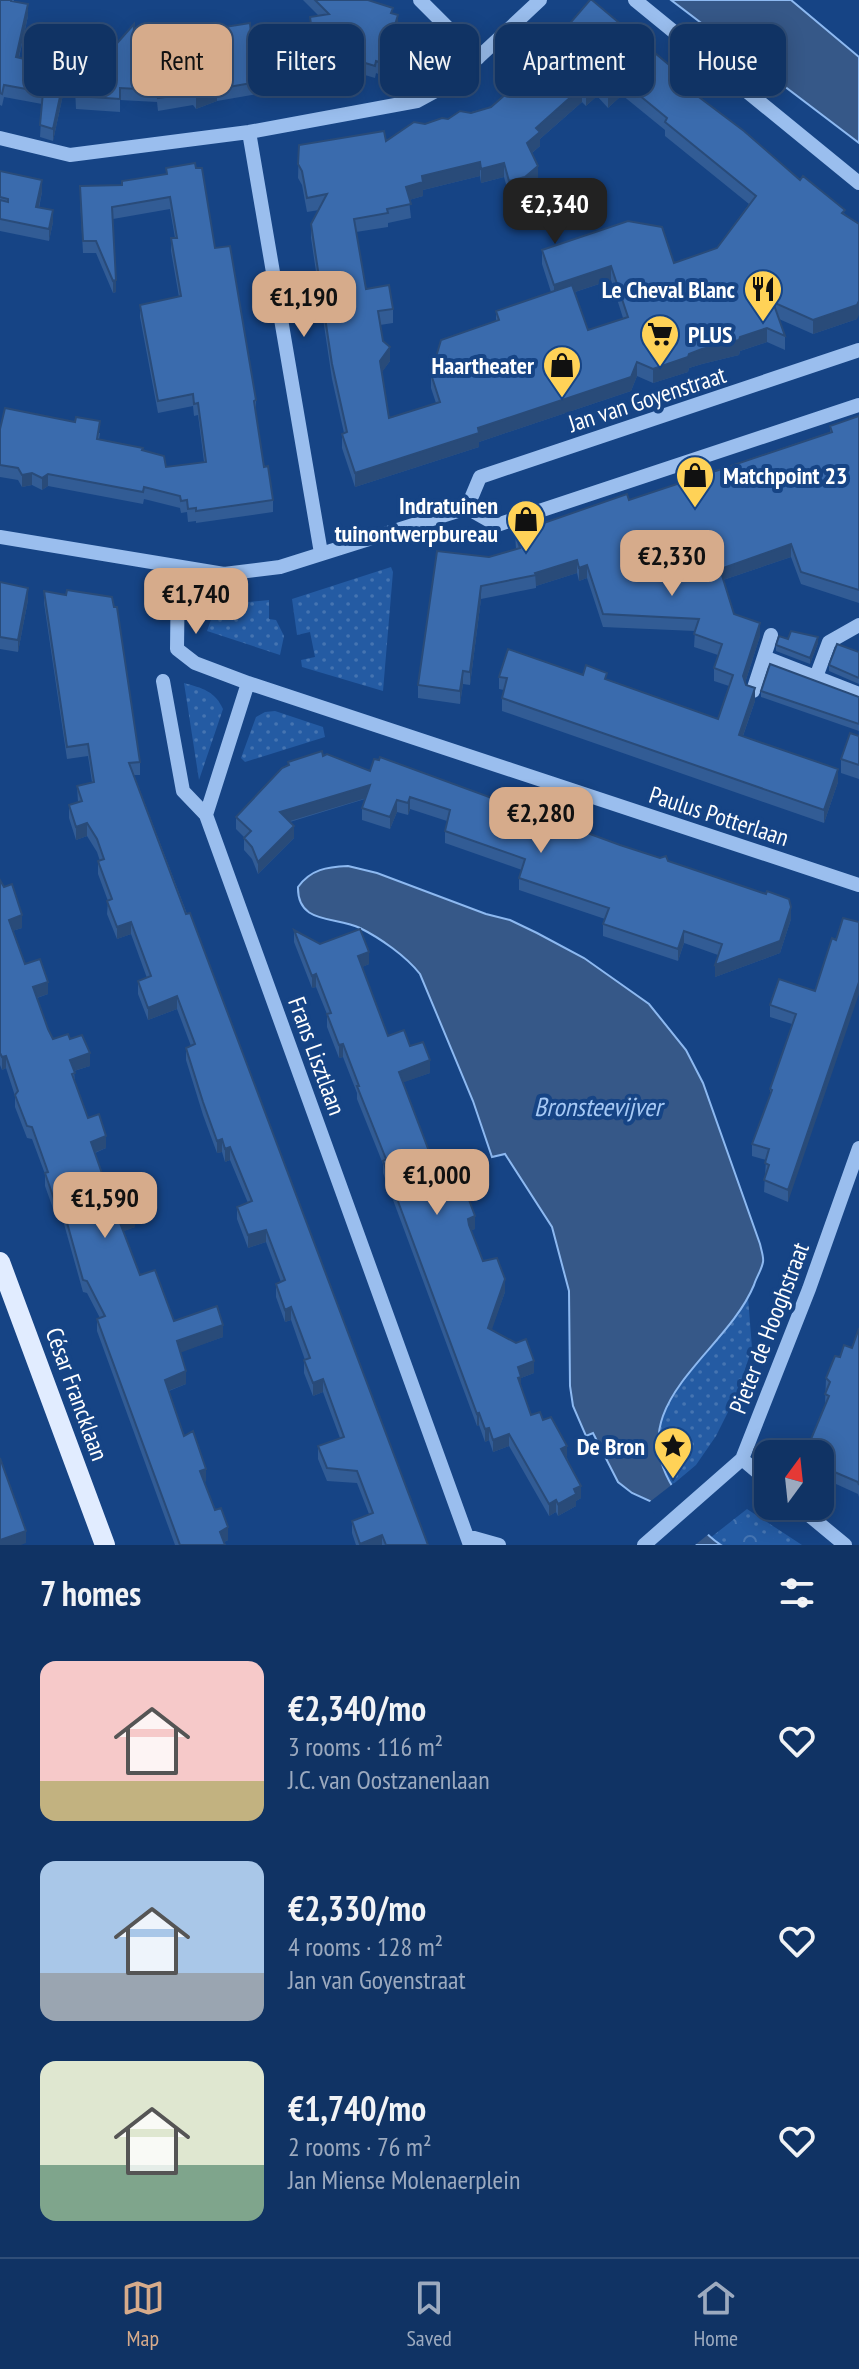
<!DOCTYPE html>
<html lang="en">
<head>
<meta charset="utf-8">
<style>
  body { margin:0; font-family:"PT Sans Narrow",sans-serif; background:#193b6a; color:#f1f3f6; height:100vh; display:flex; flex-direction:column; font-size:30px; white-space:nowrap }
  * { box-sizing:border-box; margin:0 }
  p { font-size:26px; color:#9caabf }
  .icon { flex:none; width:44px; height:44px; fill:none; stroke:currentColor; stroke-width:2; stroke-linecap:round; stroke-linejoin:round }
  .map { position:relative; height:1545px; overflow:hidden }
  .sheet { display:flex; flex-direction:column; background:#103364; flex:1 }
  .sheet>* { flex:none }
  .top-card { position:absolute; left:24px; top:24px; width:812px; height:72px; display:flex; gap:16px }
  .needle { width:52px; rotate:15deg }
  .tools { position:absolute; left:754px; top:1440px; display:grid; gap:16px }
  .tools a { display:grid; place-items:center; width:80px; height:80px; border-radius:16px; background:#103364; box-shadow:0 4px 20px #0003,0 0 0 2px #304e78; font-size:40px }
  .price { position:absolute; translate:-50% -68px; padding:0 18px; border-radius:16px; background:#d6ab8b; color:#111; font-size:26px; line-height:52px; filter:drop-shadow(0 2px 4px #0008) }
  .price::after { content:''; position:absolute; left:50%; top:48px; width:24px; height:18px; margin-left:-12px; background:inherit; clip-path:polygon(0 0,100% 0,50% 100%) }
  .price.on { background:#222; color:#fff }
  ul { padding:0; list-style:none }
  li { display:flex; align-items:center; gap:24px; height:200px; padding:0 40px }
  li span { display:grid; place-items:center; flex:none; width:224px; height:160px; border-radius:16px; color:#555 }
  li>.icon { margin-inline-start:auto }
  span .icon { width:96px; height:96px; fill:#fffc; stroke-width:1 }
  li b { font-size:34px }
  h2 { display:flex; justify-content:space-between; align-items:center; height:96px; padding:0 40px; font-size:34px }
  .pill { padding:0 28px; border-radius:16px; background:#103364; box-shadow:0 4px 20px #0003,0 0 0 2px #304e78; font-size:28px; line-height:72px }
  .pill.on { background:#d6ab8b; color:#111 }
  .dock { display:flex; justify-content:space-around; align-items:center; height:112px; border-top:2px solid #304e78; background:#103364; font-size:22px; color:#9caabf }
  .dock a { display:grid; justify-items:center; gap:4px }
  .dock .on { color:#d6ab8b }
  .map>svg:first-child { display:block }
  .green { fill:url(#green-dots) }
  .forest { fill:url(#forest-crowns) }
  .water { fill:#365888; stroke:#8db9f1; stroke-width:2 }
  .pier { fill:#164485 }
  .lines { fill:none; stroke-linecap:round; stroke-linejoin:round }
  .minor { stroke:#9abeee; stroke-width:14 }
  .major { stroke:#e1ecff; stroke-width:20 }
  .wall { fill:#325c95; fill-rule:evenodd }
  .shaded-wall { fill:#294b79 }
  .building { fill:#3a6bad; stroke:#294b79; stroke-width:2; fill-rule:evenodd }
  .labels { text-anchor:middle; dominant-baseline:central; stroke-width:8; stroke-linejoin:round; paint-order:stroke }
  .poi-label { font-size:24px; font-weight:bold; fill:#fff; stroke:#164485; text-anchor:end }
  .street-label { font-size:24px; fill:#fff; stroke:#164485 }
  .water-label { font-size:26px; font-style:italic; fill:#a6c9f5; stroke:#164485 }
</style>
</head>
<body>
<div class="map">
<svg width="859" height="1545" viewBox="0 0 859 1545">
  <defs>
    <pattern id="green-dots" width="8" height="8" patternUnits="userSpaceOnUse" patternTransform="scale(2)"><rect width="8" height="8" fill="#245ba3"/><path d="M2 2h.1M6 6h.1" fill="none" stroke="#4574b1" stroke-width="1.8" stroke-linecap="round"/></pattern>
    <pattern id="forest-crowns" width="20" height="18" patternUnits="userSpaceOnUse" patternTransform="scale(2)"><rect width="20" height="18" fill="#245ba3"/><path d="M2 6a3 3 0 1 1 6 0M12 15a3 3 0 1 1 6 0" fill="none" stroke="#4574b1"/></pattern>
  </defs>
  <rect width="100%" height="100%" fill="#164485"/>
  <!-- green -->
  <path class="green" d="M391 567 393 572 383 691 302 667 301 660 315 657 310 632 297 635 292 599Z
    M269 600V619L276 620 284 636 280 655 207 631 216 605Z
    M184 683C202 688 215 691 223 709L199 780Z
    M275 711 323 727 325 737 245 762 241 758 256 717 265 712Z
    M748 1297 752 1348 737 1394 716 1436 696 1465 671 1486C664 1474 662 1464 661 1450 654 1402 684 1382 711 1348 725 1332 736 1314 748 1297Z
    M747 1509 802 1545H721L710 1538Z"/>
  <!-- forest -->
  <path class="forest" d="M734 1519 787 1545H736L721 1535Z"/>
  <!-- water -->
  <path class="water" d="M671 0H791L859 57V143Z
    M348 866 377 873 486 914 510 920 537 933 584 958 649 1004 686 1050 703 1083 760 1244C761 1249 764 1257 763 1262 762 1269 756 1278 754 1285 724 1357 614 1406 678 1495 691 1514 702 1533 721 1545H684L650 1501 632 1493 618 1482 593 1433 586 1436 573 1406 570 1386 569 1291 552 1227 505 1154 492 1157 473 1101 420 974C406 956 380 938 360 928 336 916 297 925 298 887 311 869 327 867 348 866Z"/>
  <!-- pier -->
  <path class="pier" d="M674 1483 710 1533 695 1545H679L647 1504Z"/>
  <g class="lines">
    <!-- minor -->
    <path class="minor" d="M420 0 478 58
      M635 0 859 183
      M249 132 321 553
      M0 138 70 155 249 132 417 101 452 82 540 0
      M467 508 480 477 859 350
      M0 537 224 574 280 567 467 508 497 525 859 405
      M178 568 177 649 195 663 248 683
      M764 657 859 694
      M816 677 829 642 859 625
      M163 681 183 791 206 815 248 683 859 885
      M753 691 771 635
      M206 815 470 1545
      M742 1459 768 1481
      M798 1506 845 1545
      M467 1536 499 1545
      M644 1545 742 1459 809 1289 859 1148"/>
    <!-- major -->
    <path class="major" d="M0 1262 105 1545"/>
  </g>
  <!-- wall -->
  <path class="wall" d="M0 0H14V2L28 16 19 58 66 81 53 141 40 137 42 104 4 97 2 106 0 105Z
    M303 0H368L393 14 398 27 383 76 376 73 375 78 321 62 323 83 311 86 307 93 292 80 285 94 267 97 263 93 217 101 196 109 193 105 158 111 157 102 120 100V112L76 109 73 46 133 54 212 41V29L283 37 310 32V17L319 16Z
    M571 22 687 88 800 180 845 214 857 319 813 334 779 319 785 336V350L767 342 740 351 739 355 702 364 689 368 688 372 653 383 637 376 631 391 479 442V447L355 487 342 448V434L344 433 332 379 311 238V224L319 210 307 212 302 185 298 178 299 145 386 141 425 124 491 107 572 37ZM622 95 665 130V136L749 204 717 248 674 263 542 250V264L551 292 496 311V321L431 374V388L436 403 389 418 381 373 390 361 383 341 380 325 393 323V309L366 289 356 232 388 227V223L411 218 409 200 423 196V190L480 176 481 183 504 177 509 195 525 191 538 180 532 153 540 146V139L582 102 586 106 597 96 608 108ZM611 280 623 318 588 330 575 292Z
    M166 168 215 248 256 400V413L264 467 273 500V512L196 523V521L188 522 187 512 181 513 180 508 144 499 143 504 48 486 42 490 32 485 22 487 18 480 0 477V429L100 433 99 439 143 450 166 467 204 462 198 415 194 416 193 406 158 413 140 317V305L179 297 171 251V238H175L170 209 113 219 116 292 113 293 96 253H83L80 199 122 185 166 174Z
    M0 171 42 192 39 208 53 222 49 241 0 231Z
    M859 416V603L801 584 791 557 723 580 734 614 760 636 745 683 755 701 743 736 838 782 824 823 502 711V698L504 690 499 689V677L583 675 607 680 718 719 729 686 714 681V668L718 655 694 647 695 631 603 627 587 578 579 581 577 573 536 586V588L481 599 470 685 463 684 460 704 418 698V685L489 557 516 549 515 533 629 500 830 432V426Z
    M0 582 28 600 18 652 0 649Z
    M44 591 140 762V775H134L428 1545H356L352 1533V1521L369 1514 357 1483 327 1481 318 1459V1446L340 1438 323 1392 313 1396 304 1373V1360H305L291 1320 285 1322 276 1297V1284L281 1282 266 1242 248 1248 237 1219V1207L248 1203 230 1160 225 1162 222 1152 217 1153 203 1115 186 1060V1048L191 1046 177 1009 148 1020 138 994V981L147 978 131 934 117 939 107 914 108 901 98 874V861H100L97 852 87 836 76 840 69 818V805L78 802 77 786 92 782 88 756 67 759 44 603Z
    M788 639 818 643 810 664 776 651V645Z
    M859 652V684L829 671V665Z
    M761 691 859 697V731L761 697Z
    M859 736V779L841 773V759Z
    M323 756 668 861 791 919 780 953 715 977 718 955 684 943 678 961 603 936V924L605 919 519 890V878L522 870 445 843V831L447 821 410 809 408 815 397 812 390 829 362 820V808L365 799 290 822 294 838 258 874 252 859 244 850V837L236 829V817L288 766V762Z
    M0 880 22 928 12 931 25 964 48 994 37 998 48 1029 53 1039H70L90 1066 74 1071 75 1083 88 1118 106 1148 95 1153 111 1199 135 1227 123 1231 140 1275 174 1321 223 1337 180 1352 186 1384 169 1391 184 1436 206 1481 204 1482 228 1540 224 1542 225 1545H175L97 1331V1319L100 1318 87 1293 83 1292 64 1224 59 1216 55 1214 45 1186V1174L32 1139 27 1138 15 1107V1096L6 1068 2 1070 0 1065Z
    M294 930 320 944 369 964 362 967 388 1036 410 1046 430 1073 403 1082 446 1196 475 1229 471 1230 483 1261 505 1292 491 1330 534 1373 521 1378V1388L531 1415 543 1420 567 1458 581 1498 576 1501V1506L558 1516 556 1512 549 1516 509 1446 493 1452 489 1440 485 1442 479 1425 477 1426 383 1173V1164L357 1099V1093L343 1057 339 1058 327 1027V1014L316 987 312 988 294 942Z
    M815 991 788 1202 764 1192 766 1160 752 1156V1144L770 1096V1089L792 1024 770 1017V1005Z
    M859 1328V1497L858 1494 825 1479V1476L820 1473V1454H806L825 1405 826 1378 840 1357 852 1348Z"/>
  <!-- shaded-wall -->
  <path class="shaded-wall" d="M28 4V16L16 69V57Z
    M398 15V27L383 76V63Z
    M292 68V80L285 94V81Z
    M66 69V81L53 141V129Z
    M311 73V86L307 93V81Z
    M622 81V95L608 108V94Z
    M597 82V96L586 106V92Z
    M582 87V102L540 139V146L527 157V143L536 128Z
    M217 89V101L196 109V96Z
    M480 162V176L423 190V196L406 201V187L422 176Z
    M504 163V177L481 183V169Z
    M538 166V180L525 191 509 195V181Z
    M42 180V192L36 219V207Z
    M53 210V222L49 241V229Z
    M611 266V280L554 299V285Z
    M116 280V292L113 293V281Z
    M859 301V315L857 319 813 334V320Z
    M767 328V342L740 351 739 355 702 364 689 368 688 372 653 383V369L689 354Z
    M390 347V361L380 375V361Z
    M637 362V376L631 391 479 442V447L355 487V473Z
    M32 473V485L22 487V475Z
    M48 474V486L42 490V478Z
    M791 544V557L720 581V569Z
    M577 560V573L536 586 535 573Z
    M587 565V578L579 581V568Z
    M481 586V599L470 685V672Z
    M28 588V600L18 652V640Z
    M760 623V636L743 689V676Z
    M818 637V643L810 664V658Z
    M463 671V684L460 704V691Z
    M755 688V701L739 747V735Z
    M838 769V782L824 823V810Z
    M370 785V797L280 824V812Z
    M410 797V809L408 815V803Z
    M397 800V812L390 829V817Z
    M87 823V836L76 840V827Z
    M294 826V838L258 874V862Z
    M791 907V919L780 953 715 977V965Z
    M22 915V928L9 932V920Z
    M131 922V934L117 939V927Z
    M684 931V943L678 961V949Z
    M369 952V964L358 969V956Z
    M316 974V987L312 988V976Z
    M48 982V994L33 999V987Z
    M859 982V994L788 1202V1190Z
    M177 996V1009L148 1020V1008Z
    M343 1044V1057L339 1058V1045Z
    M90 1053V1066L70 1072V1060Z
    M6 1056V1068L2 1070V1057Z
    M430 1060V1073L399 1084V1072Z
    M106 1136V1148L91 1154V1142Z
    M222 1139V1152L217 1153V1141Z
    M230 1147V1160L225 1162V1149Z
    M135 1214V1227L119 1233V1220Z
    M475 1216V1229L468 1232V1219Z
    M266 1230V1242L248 1248V1235Z
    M505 1279V1292L488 1341V1328Z
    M291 1307V1320L285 1322V1310Z
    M223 1325V1337L177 1354V1341Z
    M534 1361V1373L521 1378V1389L518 1391V1367Z
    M186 1371V1384L165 1392V1380Z
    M323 1379V1392L313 1396V1383Z
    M479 1413V1425L477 1426V1414Z
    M489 1428V1440L485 1442V1429Z
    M509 1434V1446L493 1452V1440Z
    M567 1446V1458L561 1449Z
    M206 1469V1481L200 1483V1471Z
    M581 1486V1498L576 1501V1506L558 1516V1504L574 1489Z
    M556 1500V1512L549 1516V1504Z
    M228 1527V1540L220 1544V1532Z
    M26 1531V1543L21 1545H0V1540Z
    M382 1535V1545H360V1544Z"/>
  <!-- building -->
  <path class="building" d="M0 0H11V1L28 4 16 57 66 69 53 129 40 125 43 92 4 85 2 94 0 93Z
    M315 0H368L393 8 391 13 398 15 383 63 376 61 375 66 319 49 323 71 311 73 307 81 292 68 285 81 267 84 263 81 217 89 196 96 193 93 158 98 157 90 120 88V99L76 96 73 46 112 49 134 24 133 54 214 41 212 29 250 23 251 34 273 31 283 37 312 32 310 17 329 14Z
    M590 0H592L687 80 683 85 744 131 800 180 803 176 845 210 842 213 859 224V301L857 305 813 320 773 302 785 336 767 328 740 337 739 340 702 349 689 354 688 357 653 369 637 362 631 377 478 428 479 433 355 473 342 434 347 432 332 364 311 224 327 194 307 198 302 171 298 164 299 145 384 131 386 141 414 122 425 124 442 118 448 119 460 111 471 113 491 107 580 29 571 22ZM622 81 667 118 665 122 756 196 717 248 674 263 662 227 628 221 542 250 554 285 611 266 628 317 588 330 572 285 496 311 499 320 441 340 431 374 440 402 389 418 380 361 390 347 383 341 378 311 393 309 389 285 366 289 354 219 388 213 387 209 411 204 406 187 423 182 422 176 480 162 481 169 504 163 509 181 525 177 538 166 527 143 540 132 536 128 582 87 586 92 597 82 608 94Z
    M195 163 196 168H202L215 248 230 246 256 400 254 401 264 467 268 466 273 500 196 511V508L188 509 187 500 181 501 180 496 144 487 143 492 48 474 42 478 32 473 22 475 18 468 0 465V429L5 408 75 422 76 417 100 421 97 439 143 448 142 450 164 456 166 467 206 462 198 403 194 404 193 394 158 401 140 305 181 296 171 238H177L170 197 112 207 116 280 113 281 96 241H83L80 186 122 185V181L167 174 166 168Z
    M0 171 42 180 36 207 53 210 49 229 0 219V200L8 202V199L0 197Z
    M859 416V590L801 572 791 544 720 569 734 614 760 623 743 676 746 685 755 688 739 735 838 769 824 810 502 698 507 678 499 677 508 649 583 675 586 665 607 673 605 679 718 719 733 675 714 668 722 644 694 634 699 619 603 614 587 565 579 568 577 560 535 573 536 575 481 586 470 672 463 671 460 691 418 685 437 551 489 557 520 548 515 533 627 494 629 500 680 483 832 432 830 426Z
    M0 582 28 588 18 640 0 637Z
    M67 590 112 597 114 607H117L140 762 129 763 186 914 190 913 428 1545H386L382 1535 360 1544 352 1521 373 1513 357 1471 327 1468 318 1446 344 1437 323 1379 313 1383 304 1360 310 1358 291 1307 285 1310 276 1284 285 1280 266 1230 248 1235 237 1207 252 1201 230 1147 225 1149 222 1139 217 1141 203 1102 186 1048 195 1044 177 996 148 1008 138 981 151 976 131 922 117 927 107 901 112 899 98 861 104 859 97 839 87 823 76 827 69 805 82 801 77 786 94 782 88 744 67 747 44 591 66 595Z
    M791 631 818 637 810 658 776 645 779 636 788 639Z
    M837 644 859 652V678L829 665Z
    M770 664 859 697V724L761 691Z
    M850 733 859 736V765L841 759Z
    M322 751 323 756 327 754 370 771 374 759 379 760 380 757 620 845 660 858 666 856 668 861 698 871 766 894 767 891 789 899 791 907 780 941 715 965 722 944 684 931 678 949 603 924 609 908 519 878 525 859 445 831 450 810 410 797 408 803 397 800 390 817 362 808 370 785 280 812 294 826 258 862 252 847 244 838 251 831 236 817 282 768 289 765 288 762Z
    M0 880 4 887 12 884 22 915 9 920 25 964 40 959 48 982 33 987 48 1029 53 1039 68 1034 70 1039 82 1035 90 1053 70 1060 75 1073 72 1074 88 1118 99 1114 106 1136 91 1142 111 1199 127 1193 132 1204 135 1214 119 1220 140 1275 155 1270 174 1321 217 1306 223 1325 177 1341 186 1371 165 1380 184 1436 193 1431 206 1469 200 1471 215 1510 221 1508 228 1527 220 1532 225 1545H180L97 1319 105 1316 87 1281 83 1280 64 1212 59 1203 55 1202 45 1173 48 1172 32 1127 27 1126 15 1095 18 1091 6 1056 2 1057 0 1053Z
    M843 918 859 922V982L788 1190 764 1180 769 1165 765 1163 769 1149 752 1144 772 1090 770 1089 796 1014 770 1005 779 979 815 991 832 938 836 940Z
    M360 929 369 952 358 956 388 1036 404 1030 410 1046 423 1042 430 1060 399 1072 446 1196 465 1189 475 1216 468 1219 469 1225 483 1261 497 1258 505 1279 488 1328 516 1343 526 1339 534 1361 518 1367 521 1377 518 1378 531 1415 540 1412 543 1420 551 1417 567 1446 561 1449 581 1486 574 1489 576 1494 558 1504 556 1500 549 1504 509 1434 493 1440 489 1428 485 1429 479 1413 477 1414 383 1161 386 1159 357 1086H359L343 1044 339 1045 327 1014 331 1013 316 974 312 976 294 930 320 944Z
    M859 1328V1485L858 1482 825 1468 827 1465 820 1462V1454H811L806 1451 829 1396 825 1394 830 1382 826 1378 835 1356 840 1357 844 1345 852 1348Z
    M0 1458 26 1531 0 1540Z"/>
  <!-- icons -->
  <defs>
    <g id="restaurant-pin" transform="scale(2)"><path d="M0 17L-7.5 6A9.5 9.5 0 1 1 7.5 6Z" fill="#ffd257" stroke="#164485"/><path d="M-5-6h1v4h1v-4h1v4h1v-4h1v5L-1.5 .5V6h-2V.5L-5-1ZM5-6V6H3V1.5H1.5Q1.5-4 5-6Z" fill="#111"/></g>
    <g id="supermarket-pin" transform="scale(2)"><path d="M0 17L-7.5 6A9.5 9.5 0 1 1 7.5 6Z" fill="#ffd257" stroke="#164485"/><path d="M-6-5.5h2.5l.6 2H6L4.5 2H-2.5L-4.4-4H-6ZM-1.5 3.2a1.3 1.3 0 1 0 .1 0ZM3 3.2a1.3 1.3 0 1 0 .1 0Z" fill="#111"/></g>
    <g id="shop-pin" transform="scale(2)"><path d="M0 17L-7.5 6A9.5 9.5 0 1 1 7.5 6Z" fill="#ffd257" stroke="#164485"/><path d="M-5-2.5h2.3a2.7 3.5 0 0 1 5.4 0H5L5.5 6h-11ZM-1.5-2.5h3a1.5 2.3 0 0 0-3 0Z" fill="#111"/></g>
    <g id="sight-pin" transform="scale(2)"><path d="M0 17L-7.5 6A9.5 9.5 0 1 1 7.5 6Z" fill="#ffd257" stroke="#164485"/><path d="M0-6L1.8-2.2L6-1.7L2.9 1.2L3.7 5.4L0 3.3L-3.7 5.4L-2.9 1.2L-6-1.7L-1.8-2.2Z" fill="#111"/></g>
  </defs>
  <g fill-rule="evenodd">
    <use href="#restaurant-pin" x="763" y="289"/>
    <use href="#supermarket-pin" x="660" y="334"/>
    <use href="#shop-pin" x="562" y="365"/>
    <use href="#shop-pin" x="695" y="475"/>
    <use href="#shop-pin" x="526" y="519"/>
    <use href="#sight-pin" x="673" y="1446"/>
  </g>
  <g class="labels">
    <!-- poi labels -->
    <g class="poi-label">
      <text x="735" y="289">Le Cheval Blanc</text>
      <text x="688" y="334" text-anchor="start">PLUS</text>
      <text x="534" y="365">Haartheater</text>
      <text x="723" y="475" text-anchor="start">Matchpoint 23</text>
      <text x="498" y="505">Indratuinen<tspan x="498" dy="28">tuinontwerpbureau</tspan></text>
      <text x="645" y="1446">De Bron</text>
    </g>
    <!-- street labels -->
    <g class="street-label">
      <text transform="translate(647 399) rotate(-18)">Jan van Goyenstraat</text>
      <text transform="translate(719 816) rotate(18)">Paulus Potterlaan</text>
      <text transform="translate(317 1056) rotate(70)">Frans Lisztlaan</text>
      <text transform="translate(769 1328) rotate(-69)">Pieter de Hooghstraat</text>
      <text transform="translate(77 1394) rotate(70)">César Francklaan</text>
    </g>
    <!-- water labels -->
    <g class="water-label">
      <text x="598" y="1106">Bronsteevijver</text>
    </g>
  </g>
</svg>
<div class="tools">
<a><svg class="needle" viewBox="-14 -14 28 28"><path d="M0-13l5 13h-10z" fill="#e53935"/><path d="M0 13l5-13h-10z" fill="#9caabf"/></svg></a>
</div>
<b class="price on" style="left:555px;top:246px">€2,340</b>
<b class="price" style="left:304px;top:339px">€1,190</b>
<b class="price" style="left:672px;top:598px">€2,330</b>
<b class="price" style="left:196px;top:636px">€1,740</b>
<b class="price" style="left:541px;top:855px">€2,280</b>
<b class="price" style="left:437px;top:1217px">€1,000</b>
<b class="price" style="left:105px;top:1240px">€1,590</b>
<div class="top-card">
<a class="pill">Buy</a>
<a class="pill on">Rent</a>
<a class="pill">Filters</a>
<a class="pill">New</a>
<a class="pill">Apartment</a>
<a class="pill">House</a>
</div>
</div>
<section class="sheet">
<h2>7 homes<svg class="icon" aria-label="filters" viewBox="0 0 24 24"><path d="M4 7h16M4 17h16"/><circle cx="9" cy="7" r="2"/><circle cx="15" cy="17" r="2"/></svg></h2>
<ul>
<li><span style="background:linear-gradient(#f6c9c9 75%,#c2b280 0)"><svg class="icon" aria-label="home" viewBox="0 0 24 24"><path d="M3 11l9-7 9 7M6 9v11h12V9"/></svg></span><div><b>€2,340/mo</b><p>3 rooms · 116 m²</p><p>J.C. van Oostzanenlaan</p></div><svg class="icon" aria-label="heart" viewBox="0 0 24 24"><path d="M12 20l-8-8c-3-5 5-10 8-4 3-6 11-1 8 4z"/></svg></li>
<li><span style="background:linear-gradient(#a9c7e8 70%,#9aa5b1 0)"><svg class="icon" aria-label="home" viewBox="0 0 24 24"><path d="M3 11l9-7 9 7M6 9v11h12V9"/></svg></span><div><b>€2,330/mo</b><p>4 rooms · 128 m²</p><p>Jan van Goyenstraat</p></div><svg class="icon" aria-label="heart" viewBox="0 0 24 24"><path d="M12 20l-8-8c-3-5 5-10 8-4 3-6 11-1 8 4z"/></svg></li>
<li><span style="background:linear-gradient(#dfe7d0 65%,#7fa58c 0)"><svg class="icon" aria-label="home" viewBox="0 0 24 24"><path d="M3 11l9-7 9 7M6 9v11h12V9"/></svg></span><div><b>€1,740/mo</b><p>2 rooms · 76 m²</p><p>Jan Miense Molenaerplein</p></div><svg class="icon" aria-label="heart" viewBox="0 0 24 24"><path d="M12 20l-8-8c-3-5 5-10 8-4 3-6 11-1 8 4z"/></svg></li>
</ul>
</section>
<nav class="dock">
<a class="on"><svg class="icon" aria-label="map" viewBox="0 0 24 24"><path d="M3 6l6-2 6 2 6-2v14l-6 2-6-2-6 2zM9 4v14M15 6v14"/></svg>Map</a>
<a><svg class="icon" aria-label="saved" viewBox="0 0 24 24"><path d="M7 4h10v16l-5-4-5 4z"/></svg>Saved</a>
<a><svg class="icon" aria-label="home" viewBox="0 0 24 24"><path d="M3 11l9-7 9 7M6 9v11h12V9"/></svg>Home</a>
</nav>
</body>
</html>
